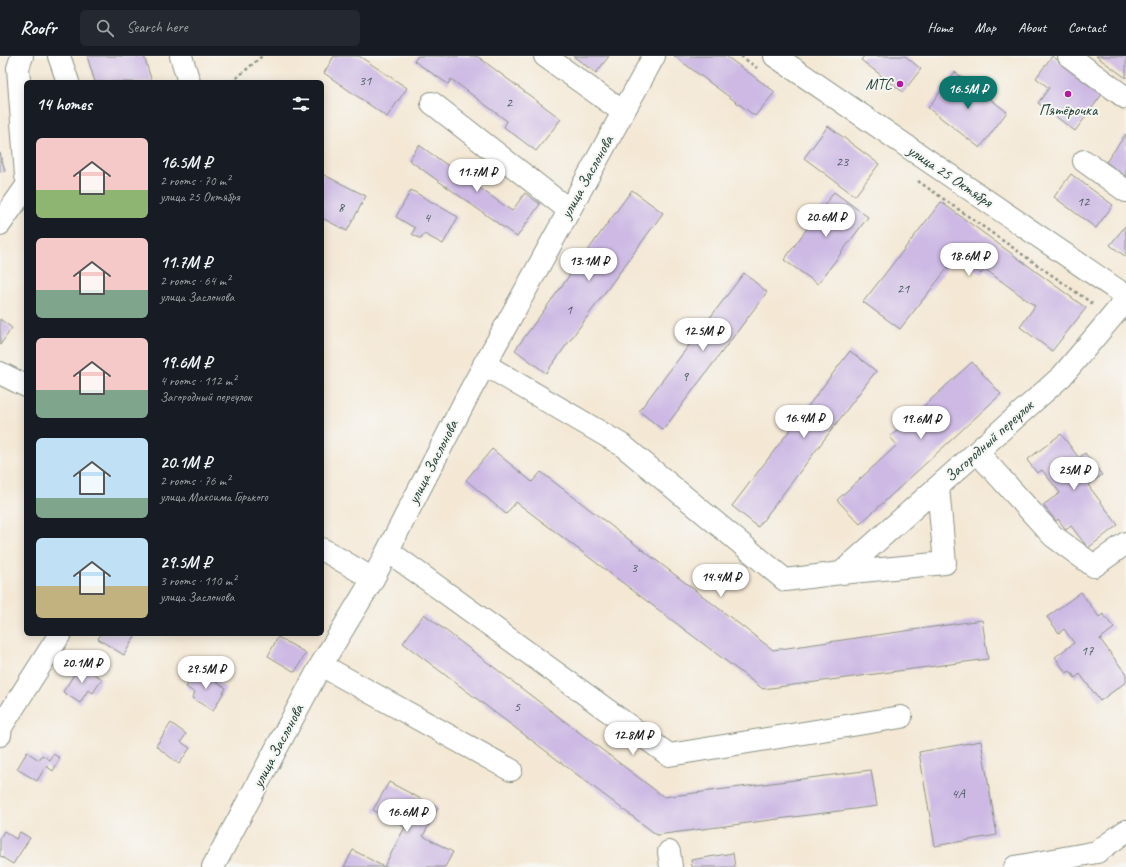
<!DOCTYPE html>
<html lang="en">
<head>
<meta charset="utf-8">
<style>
  body { margin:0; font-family:Caveat,sans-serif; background:#242831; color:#f1f3f6; height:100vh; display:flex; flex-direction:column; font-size:15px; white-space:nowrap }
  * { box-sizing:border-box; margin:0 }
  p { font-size:13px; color:#9ea1a6 }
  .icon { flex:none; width:22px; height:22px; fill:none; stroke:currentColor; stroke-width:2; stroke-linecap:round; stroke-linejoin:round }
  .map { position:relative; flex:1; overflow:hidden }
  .details { position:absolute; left:24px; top:24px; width:300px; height:556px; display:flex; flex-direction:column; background:#171b24; border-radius:6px; box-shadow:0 2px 10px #0003 }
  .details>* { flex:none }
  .price { position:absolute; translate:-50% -34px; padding:0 9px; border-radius:14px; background:#fff; color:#222; font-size:13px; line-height:26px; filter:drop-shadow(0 1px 2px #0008) }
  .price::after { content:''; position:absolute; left:50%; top:24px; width:12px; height:9px; margin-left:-6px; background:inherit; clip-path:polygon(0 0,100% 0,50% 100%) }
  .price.active { background:#0f766e; color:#fff }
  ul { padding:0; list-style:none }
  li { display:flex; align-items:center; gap:12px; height:100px; padding:0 12px }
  li span { display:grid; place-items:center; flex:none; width:112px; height:80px; border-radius:6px; color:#555 }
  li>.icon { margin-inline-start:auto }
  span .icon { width:48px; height:48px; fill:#fffc; stroke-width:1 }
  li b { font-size:17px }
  h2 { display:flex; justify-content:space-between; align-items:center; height:48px; padding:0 12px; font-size:17px }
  header { display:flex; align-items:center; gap:24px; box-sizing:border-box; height:56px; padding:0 20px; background:#171b24; border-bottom:1px solid #363941 }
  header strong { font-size:19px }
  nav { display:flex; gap:22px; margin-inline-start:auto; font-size:14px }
  .search { width:280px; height:36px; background:#242831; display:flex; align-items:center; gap:10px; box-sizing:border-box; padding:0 14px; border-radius:6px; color:#9ea1a6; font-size:15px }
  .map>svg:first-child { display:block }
  .building { fill:#cdb9e4 }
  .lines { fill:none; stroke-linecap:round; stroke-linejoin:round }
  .minor-casing { stroke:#8a9284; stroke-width:24 }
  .major-casing { stroke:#8a9284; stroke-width:24 }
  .path { stroke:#8a9284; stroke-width:2.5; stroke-dasharray:3 3; stroke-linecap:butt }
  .minor { stroke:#fff; stroke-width:22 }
  .major { stroke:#fff; stroke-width:22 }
  .poi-dot { fill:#b5179e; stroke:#f6f6f2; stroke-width:1.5 }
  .labels { text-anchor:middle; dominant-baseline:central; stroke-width:4; stroke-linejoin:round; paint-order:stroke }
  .number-label { font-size:14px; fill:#4a5c60 }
  .poi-label { font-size:16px; fill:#1f3d34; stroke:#f6f6f2; text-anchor:end }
  .street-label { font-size:16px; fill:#1f3d34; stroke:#f6f6f2 }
</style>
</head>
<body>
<header>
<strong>Roofr</strong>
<div class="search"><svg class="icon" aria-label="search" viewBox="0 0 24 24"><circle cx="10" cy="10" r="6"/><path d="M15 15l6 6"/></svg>Search here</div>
<nav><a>Home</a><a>Map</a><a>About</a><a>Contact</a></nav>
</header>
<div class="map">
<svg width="1126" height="811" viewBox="0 0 1126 811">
  <rect width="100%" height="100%" fill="#f6f6f2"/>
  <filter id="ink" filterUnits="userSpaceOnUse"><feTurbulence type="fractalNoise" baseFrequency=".025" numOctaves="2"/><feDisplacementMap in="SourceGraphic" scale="8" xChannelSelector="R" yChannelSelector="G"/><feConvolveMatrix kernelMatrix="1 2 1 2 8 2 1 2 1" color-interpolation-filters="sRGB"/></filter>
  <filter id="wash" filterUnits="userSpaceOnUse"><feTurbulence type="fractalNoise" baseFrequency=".012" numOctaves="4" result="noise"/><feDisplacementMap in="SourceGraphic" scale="16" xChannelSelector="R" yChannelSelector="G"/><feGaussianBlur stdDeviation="0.9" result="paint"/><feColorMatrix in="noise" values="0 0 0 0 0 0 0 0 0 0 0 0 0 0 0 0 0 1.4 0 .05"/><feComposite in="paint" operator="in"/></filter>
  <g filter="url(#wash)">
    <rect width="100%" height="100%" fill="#f4e8d5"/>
    <g id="blocks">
      <!-- building -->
      <path class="building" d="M87 0H144L152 26H95Z
        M334 0H359L407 32 387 61 324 17Z
        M418 0H477L561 63 536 95 504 71 507 65 451 23 448 28 414 5Z
        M573 0H609L596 17Z
        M674 0H726L775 36 755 60Z
        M864 0H905L921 13 903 36 861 4Z
        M1052 0 1103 37 1075 75 1038 47 1049 32 1036 22Z
        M1096 0H1126V22Z
        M955 16 1007 56 980 92 928 52Z
        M828 70 879 108 855 140 804 102Z
        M1126 78V121L1106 106Z
        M419 89 512 155 525 137 540 148 517 181 409 104Z
        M0 97 5 115 0 116Z
        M322 118 366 140 347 175 322 162Z
        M1071 118 1113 149 1096 172 1054 141Z
        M411 134 458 161 443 188 424 178 421 183 412 178 415 172 396 161Z
        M632 134 663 157 546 317 515 294Z
        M834 136 868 161 818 228 784 204Z
        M941 146 1086 252 1052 295 1020 271 1035 250 985 213 981 218 957 200 900 273 863 246Z
        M1126 169V201L1110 189Z
        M744 217 767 236 663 374 639 355Z
        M0 263 12 272 0 289Z
        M850 295 876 315 758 471 732 450Z
        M972 306 1001 338 860 468 837 444 897 389 890 381Z
        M1061 378 1079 402 1085 397 1102 419 1088 429 1118 469 1088 492 1071 470 1066 474 1058 463 1056 465 1043 449 1060 437 1042 414 1037 417 1027 404Z
        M492 393 532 426 541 416 773 594 982 564 988 603 763 633 516 446 506 458 466 424Z
        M1081 536 1099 561 1103 558 1114 572 1100 583 1126 618V626L1100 645 1080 618 1075 622 1070 615 1066 617 1055 601 1074 587 1064 573 1059 577 1047 561Z
        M424 558 664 741 871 714 877 750 657 779 403 587Z
        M101 578H136L124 599 98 583Z
        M278 581 306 597 295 616 268 600Z
        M80 609 102 623 93 637 88 634 80 647 63 636Z
        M196 614 226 632 213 655 192 642 195 637 186 631Z
        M171 667 186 678 181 686 190 692 179 708 156 690Z
        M981 685 997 779 935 790 919 696Z
        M27 696 39 704 42 699 50 704 53 698 60 702 53 715 46 710 37 725 17 713Z
        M389 726 438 752 423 780 453 796 445 811H344L353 794 384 811 405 771 373 754Z
        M4 775 16 783 20 776 30 782 13 808 0 800V782Z
        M733 797 735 811H692L691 804Z"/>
    </g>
  </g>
  <g filter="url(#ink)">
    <use href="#blocks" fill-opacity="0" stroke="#8a9284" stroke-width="1"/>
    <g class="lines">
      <!-- minor casing -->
      <g class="minor-casing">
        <path id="minor" d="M22 0 18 12 26 120
          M59 0 68 26
          M181 0 189 26
          M545 0 623 56
          M1069 0 1126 42
          M432 47 569 154
          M1084 105 1126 135
          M0 168 26 131
          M484 308 622 389 785 524 841 517 945 507 938 431
          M0 317 26 330
          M977 396 1053 480 1094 510 1126 487
          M322 493 373 523
          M388 495 669 699 901 661
          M841 517 1062 320 1126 244
          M321 609 511 714
          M0 679 1 671 60 578
          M669 796 671 811
          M213 811 321 609 373 523 469 337 654 0
          M1015 811 1097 796 1126 775"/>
      </g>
      <!-- major casing -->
      <g class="major-casing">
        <path id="major" d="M775 0 1126 240"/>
      </g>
      <!-- path -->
      <path class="path" d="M741 0 757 12
        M232 26 262 0
        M918 125 1093 248"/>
      <!-- minor -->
      <use href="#minor" class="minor"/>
      <!-- major -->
      <use href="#major" class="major"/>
    </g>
  </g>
  <!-- markers -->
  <g class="poi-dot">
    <circle cx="900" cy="28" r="4"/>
    <circle cx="1068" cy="38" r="4"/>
  </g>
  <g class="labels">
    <!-- number labels -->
    <g class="number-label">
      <text x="365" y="24">31</text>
      <text x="509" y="46">2</text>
      <text x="842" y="105">23</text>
      <text x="1083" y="145">12</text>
      <text x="341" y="151">8</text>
      <text x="427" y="161">4</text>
      <text x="903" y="232">21</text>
      <text x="569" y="253">1</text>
      <text x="685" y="320">9</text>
      <text x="634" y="511">3</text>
      <text x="1087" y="594">17</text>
      <text x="517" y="650">5</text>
      <text x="958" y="737">4А</text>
    </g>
    <!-- poi labels -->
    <g class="poi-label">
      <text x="892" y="28">МТС</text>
      <text x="1068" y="54" text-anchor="middle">Пятёрочка</text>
    </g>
    <!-- street labels -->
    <g class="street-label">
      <text transform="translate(950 120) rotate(34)">улица 25 Октября</text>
      <text transform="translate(587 121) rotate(-61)">улица Заслонова</text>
      <text transform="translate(989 385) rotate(-42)">Загородный переулок</text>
      <text transform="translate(433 406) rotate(-63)">улица Заслонова</text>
      <text transform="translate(278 690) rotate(-62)">улица Заслонова</text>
    </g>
  </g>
</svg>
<b class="price active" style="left:968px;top:54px">16.5M ₽</b>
<b class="price" style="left:477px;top:137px">11.7M ₽</b>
<b class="price" style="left:826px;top:182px">20.6M ₽</b>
<b class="price" style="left:969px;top:221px">18.6M ₽</b>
<b class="price" style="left:589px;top:226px">13.1M ₽</b>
<b class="price" style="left:703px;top:296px">12.5M ₽</b>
<b class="price" style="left:804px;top:383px">16.4M ₽</b>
<b class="price" style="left:921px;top:384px">19.6M ₽</b>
<b class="price" style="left:1074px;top:435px">25M ₽</b>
<b class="price" style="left:721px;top:542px">14.4M ₽</b>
<b class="price" style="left:82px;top:628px">20.1M ₽</b>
<b class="price" style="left:206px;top:634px">29.5M ₽</b>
<b class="price" style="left:633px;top:700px">12.8M ₽</b>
<b class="price" style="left:407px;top:777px">16.6M ₽</b>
<section class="details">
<h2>14 homes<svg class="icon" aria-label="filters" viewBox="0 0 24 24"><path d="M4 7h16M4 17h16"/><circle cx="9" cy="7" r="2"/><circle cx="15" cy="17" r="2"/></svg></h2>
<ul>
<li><span style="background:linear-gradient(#f6c9c9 65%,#8fb573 0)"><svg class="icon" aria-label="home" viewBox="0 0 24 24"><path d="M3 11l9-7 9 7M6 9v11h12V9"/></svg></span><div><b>16.5M ₽</b><p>2 rooms · 70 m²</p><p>улица 25 Октября</p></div></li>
<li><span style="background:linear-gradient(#f6c9c9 65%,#7fa58c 0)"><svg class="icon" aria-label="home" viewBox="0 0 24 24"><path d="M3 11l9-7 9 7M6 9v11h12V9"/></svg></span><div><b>11.7M ₽</b><p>2 rooms · 64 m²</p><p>улица Заслонова</p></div></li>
<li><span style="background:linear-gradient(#f6c9c9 65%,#7fa58c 0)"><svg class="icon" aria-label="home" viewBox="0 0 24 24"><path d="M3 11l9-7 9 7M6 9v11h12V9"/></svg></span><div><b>19.6M ₽</b><p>4 rooms · 112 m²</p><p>Загородный переулок</p></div></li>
<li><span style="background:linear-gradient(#bfe0f5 75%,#7fa58c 0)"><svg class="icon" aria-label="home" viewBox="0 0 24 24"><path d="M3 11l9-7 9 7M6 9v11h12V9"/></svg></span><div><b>20.1M ₽</b><p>2 rooms · 76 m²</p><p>улица Максима Горького</p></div></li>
<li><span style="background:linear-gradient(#bfe0f5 60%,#c2b280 0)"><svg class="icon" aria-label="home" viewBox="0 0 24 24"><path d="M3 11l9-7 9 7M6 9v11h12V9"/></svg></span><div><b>29.5M ₽</b><p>3 rooms · 110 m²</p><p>улица Заслонова</p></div></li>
</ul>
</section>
</div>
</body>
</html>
